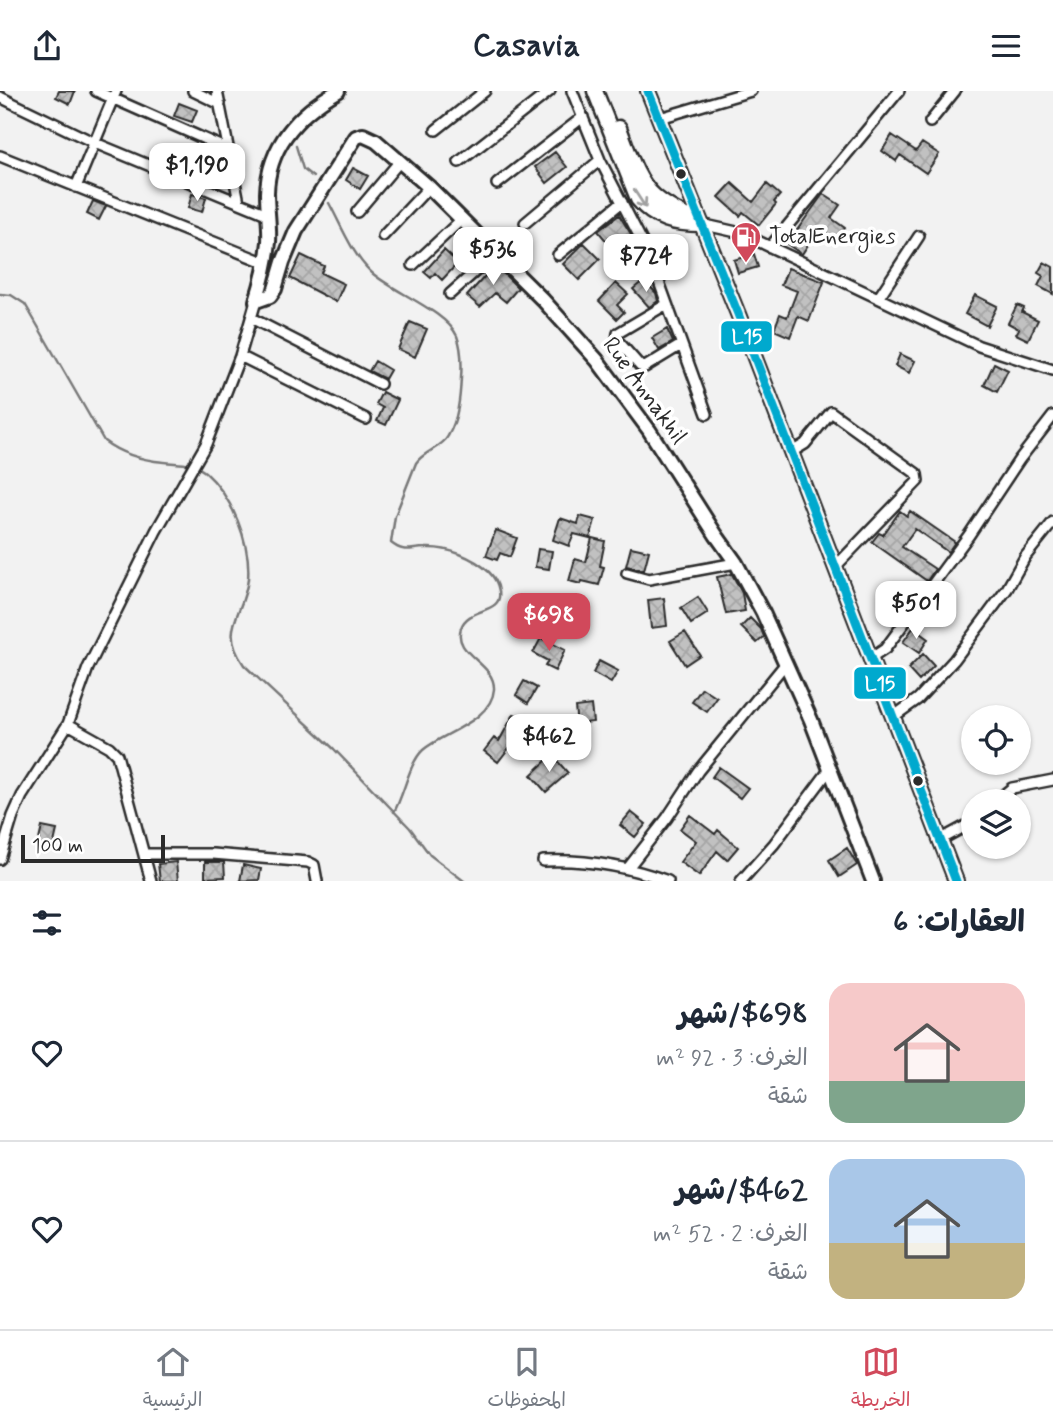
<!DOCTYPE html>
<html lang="ar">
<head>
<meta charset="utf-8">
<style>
  body { margin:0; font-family:Mynerve,"Playpen Sans Arabic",sans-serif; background:#f2f2f3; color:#1f2937; direction:rtl; height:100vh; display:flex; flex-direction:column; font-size:26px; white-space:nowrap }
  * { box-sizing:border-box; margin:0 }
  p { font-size:23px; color:#747a83 }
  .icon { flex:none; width:38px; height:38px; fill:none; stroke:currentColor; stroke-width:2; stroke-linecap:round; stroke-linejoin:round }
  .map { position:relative; height:790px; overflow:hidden; direction:ltr }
  .details { display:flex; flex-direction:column; background:#fff; flex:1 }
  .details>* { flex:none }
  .controls { position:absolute; left:961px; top:614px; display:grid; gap:14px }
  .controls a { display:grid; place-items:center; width:70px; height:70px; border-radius:50%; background:#fff; box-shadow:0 2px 5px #0004; font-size:35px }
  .scale { position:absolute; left:21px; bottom:18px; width:144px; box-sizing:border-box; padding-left:7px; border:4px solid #2b2b2b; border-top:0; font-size:19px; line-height:24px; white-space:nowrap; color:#2b2b2b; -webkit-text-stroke:5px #fff; paint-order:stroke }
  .price { position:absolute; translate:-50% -60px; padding:0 16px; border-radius:14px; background:#fff; color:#222; font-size:23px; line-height:46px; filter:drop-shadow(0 2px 4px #0008) }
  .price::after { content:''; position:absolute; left:50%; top:42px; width:21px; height:16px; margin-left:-10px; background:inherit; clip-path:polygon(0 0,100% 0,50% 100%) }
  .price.active { background:#d1495b; color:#fff }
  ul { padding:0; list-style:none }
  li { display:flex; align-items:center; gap:21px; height:175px; padding:0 28px }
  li+li { border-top:2px solid #e0e1e3 }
  li span { display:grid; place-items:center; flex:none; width:196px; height:140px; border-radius:21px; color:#555 }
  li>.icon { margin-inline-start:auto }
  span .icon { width:84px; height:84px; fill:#fffc; stroke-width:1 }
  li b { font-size:30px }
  h2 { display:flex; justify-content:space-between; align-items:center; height:84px; padding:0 28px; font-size:30px }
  header { display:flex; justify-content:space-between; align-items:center; height:91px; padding:0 28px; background:#fff; font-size:32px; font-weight:700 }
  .tabs { display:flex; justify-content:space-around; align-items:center; height:98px; border-top:2px solid #e0e1e3; background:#fff; font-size:19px; color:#747a83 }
  .tabs a { display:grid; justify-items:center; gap:4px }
  .tabs .active { color:#d1495b }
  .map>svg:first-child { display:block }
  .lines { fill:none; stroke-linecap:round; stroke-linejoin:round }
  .stream { stroke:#787878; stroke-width:2.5 }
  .building { fill:url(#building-cross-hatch); stroke:#2b2b2b; stroke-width:2 }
  .street-casing { stroke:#2b2b2b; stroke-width:14 }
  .secondary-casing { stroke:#2b2b2b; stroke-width:18 }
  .primary-casing { stroke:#2b2b2b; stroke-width:19 }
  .street { stroke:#fff; stroke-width:9 }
  .secondary { stroke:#fff; stroke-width:12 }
  .primary { stroke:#fff; stroke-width:14 }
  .bus-1-casing { stroke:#fff; stroke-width:14 }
  .bus-1 { stroke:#00a9ce; stroke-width:9 }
  .oneway { stroke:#a0a0a0 }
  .bus-dot { fill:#2b2b2b; stroke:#fff; stroke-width:2.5 }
  .labels { text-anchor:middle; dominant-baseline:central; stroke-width:7; stroke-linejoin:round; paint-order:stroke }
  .poi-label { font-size:23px; fill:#2b2b2b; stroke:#fff; text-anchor:start }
  .street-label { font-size:23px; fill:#2b2b2b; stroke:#fff }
  .line-badge { stroke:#fff; stroke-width:2.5 }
  .badge-label { font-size:19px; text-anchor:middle; font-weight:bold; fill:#fff }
</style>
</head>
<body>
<header><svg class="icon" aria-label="menu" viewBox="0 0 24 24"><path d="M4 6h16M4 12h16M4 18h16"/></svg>Casavia<svg class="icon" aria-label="share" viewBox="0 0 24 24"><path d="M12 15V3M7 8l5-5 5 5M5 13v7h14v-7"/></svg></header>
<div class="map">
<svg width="1053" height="790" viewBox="0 0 1053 790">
  <defs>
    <pattern id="building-cross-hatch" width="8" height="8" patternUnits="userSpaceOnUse" patternTransform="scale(1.75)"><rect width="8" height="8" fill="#c1c1c1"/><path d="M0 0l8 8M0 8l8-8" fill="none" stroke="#a6a6a6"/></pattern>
  </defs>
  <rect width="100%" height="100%" fill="#f2f2f2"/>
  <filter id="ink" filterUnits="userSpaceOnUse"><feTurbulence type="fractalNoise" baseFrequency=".0143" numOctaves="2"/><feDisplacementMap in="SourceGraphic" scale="14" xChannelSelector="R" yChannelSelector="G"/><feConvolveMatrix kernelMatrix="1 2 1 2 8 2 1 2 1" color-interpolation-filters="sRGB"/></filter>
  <g filter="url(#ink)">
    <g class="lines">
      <!-- stream -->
      <path class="stream" d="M296 55 303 78 313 86
        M329 112C341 134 352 163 371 181 391 200 446 220 457 245 462 258 462 274 461 287 460 307 458 328 448 345 442 357 424 360 416 372L395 425 391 452C405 463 410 457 426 457 448 456 473 466 489 481 494 486 498 493 499 500 503 524 468 515 461 537 452 564 495 571 494 598 492 630 442 642 423 659 409 672 404 704 394 721
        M0 203 11 204 25 213 104 350C121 363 143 369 164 371 179 373 192 371 205 381 232 405 251 452 248 488 244 524 218 537 244 574L334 658 410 737 430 764 464 790"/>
    </g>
    <!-- building -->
    <path class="building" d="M59 0H75L70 13 56 6Z
      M179 12 197 19 192 31 174 25Z
      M892 44 916 60 922 52 939 63 926 82 900 64 896 70 882 60Z
      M555 61 567 76 547 92 535 76Z
      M353 77 368 85 360 98 346 89Z
      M732 92 753 111 767 93 780 104 774 111 776 113 759 134 743 121 740 125 719 106Z
      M192 103 206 107 202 121 188 117Z
      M823 103 840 114 831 127 845 137 837 149 819 137 802 163 787 153Z
      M93 110 106 115 99 129 87 123Z
      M619 124 631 143 613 158 598 140Z
      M584 152 600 168 579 189 563 173Z
      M444 159 458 172 442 189 435 182 431 187 424 181Z
      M754 163 758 176 738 182 734 169Z
      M301 164 324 175 321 182 344 193 336 211 290 187Z
      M1044 171 1053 176V203L1038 195 1043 185 1038 182Z
      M495 174 518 197 506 211 495 202 480 216 467 205Z
      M788 177 824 191 809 230 798 225 790 246 774 239 780 223 787 226 797 200 781 194Z
      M644 189 656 202 658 210 649 216 633 198Z
      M616 192 628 203 617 214 624 221 617 228 599 210Z
      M975 204 997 215 987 235 965 223Z
      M1017 214 1024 217 1022 221 1038 229 1028 249 1016 243 1019 238 1008 232Z
      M410 231 427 238 415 266 398 258Z
      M667 238 673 251 659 259 652 247Z
      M900 263 915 270 909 282 895 275Z
      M375 270 390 279 385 288 369 280Z
      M994 272 1008 279 997 301 984 294Z
      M382 301 398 309 386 334 377 330 383 317 376 313Z
      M900 420 907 425 910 420 955 451 948 461 915 438 902 456 935 478 927 490 872 451 879 442 883 444Z
      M580 425 595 429 590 447 574 443 569 455 553 449 560 427 578 433Z
      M496 439 517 447 510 466 500 462 497 469 486 465Z
      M592 447 605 450 600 475 604 476 599 494 582 490 581 493 569 490 575 468 586 471Z
      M631 456 649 460 644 479 626 475Z
      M538 458 552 460 549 478 535 476Z
      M732 483 742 502 745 520 726 523 717 486Z
      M698 506 708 522 691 533 681 517Z
      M565 507 578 511 572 531 559 527Z
      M664 507 667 535 651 537 648 509Z
      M750 527 761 538 764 546 757 552 741 536Z
      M913 537 928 548 919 562 903 551Z
      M685 541 700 564 685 574 670 550Z
      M541 547 565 559 555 580 545 575 548 570 533 562Z
      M923 563 934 575 919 590 908 578Z
      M599 570 618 580 611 592 593 582Z
      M524 590 537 597 528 612 516 604Z
      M702 597 717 607 707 621 692 611Z
      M591 614 593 631 577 633 575 616Z
      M514 623 531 632 517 656 512 653 498 671 484 660 494 647 499 650Z
      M552 664 568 682 546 701 531 684Z
      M719 676 748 697 740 707 712 686Z
      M631 721 646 733 635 746 620 734Z
      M690 724 715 743 718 739 738 756 727 769 717 760 699 785 680 771 696 750 680 738Z
      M42 736 57 739 53 756 38 753Z
      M847 757 857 774 839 786 829 769Z
      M176 771 178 790H160L158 773Z
      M205 771H224L225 786 205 787Z
      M243 774 261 778 259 789 240 790Z"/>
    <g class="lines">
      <!-- street casing -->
      <g class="street-casing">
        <path id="street" d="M96 0 227 58
          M193 0 220 13
          M217 0 239 111
          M572 0 600 69 650 166 707 323
          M0 6 95 52 269 124
          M660 27 751 0
          M930 31 955 0
          M436 39 485 0
          M0 65 266 172
          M459 71 550 0
          M497 93 583 26
          M76 96 116 0
          M357 121 400 70
          M525 132 600 69
          M701 133 741 142 979 255 1053 279
          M383 145 429 96
          M770 156 899 0
          M558 164 622 111
          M413 174 462 128
          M450 203 496 162
          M879 206 919 145
          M667 213 618 242 617 249 640 275 645 276 681 254
          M251 227 380 293
          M240 265 366 328
          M790 362 805 353 831 321 917 383 918 390 835 476
          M627 482 649 488 736 472
          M870 568 885 558 969 444 1019 369 1053 325
          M893 626 918 608 954 569 1007 498 1025 466 1053 431
          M68 633 109 656 117 664 151 790
          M996 710 1012 697 1053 689
          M940 749 973 731
          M144 763H213L308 771 314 774 317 790
          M0 768 13 725 22 705 68 633 88 577 156 440 206 353 240 265 256 210
          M543 770C587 768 627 775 668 790
          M628 777 667 727 698 680 786 572
          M741 790 774 753 830 678"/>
      </g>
      <!-- secondary casing -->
      <g class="secondary-casing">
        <path id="secondary" d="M648 0 738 223 956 790
          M256 210 270 205 275 198 283 171 296 140 356 46 363 44 376 50 429 96 543 209 597 269 649 339 716 444 736 472 763 522 811 629 873 790
          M256 210C262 191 267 171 269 151 270 135 267 119 267 102 268 55 299 22 338 0"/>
      </g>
      <!-- primary casing -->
      <g class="primary-casing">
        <path id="primary" d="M595 0 638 108C655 129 675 133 701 133
          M619 37C628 60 636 89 654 105 666 116 683 124 697 131"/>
      </g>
      <!-- street -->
      <use href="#street" class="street"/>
      <!-- secondary -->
      <use href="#secondary" class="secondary"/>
      <!-- primary -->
      <use href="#primary" class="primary"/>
      <!-- bus-1 casing -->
      <g class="bus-1-casing">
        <path id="bus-1" d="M648 0 738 223 956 790"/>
      </g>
      <!-- bus-1 -->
      <use href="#bus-1" class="bus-1"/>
    </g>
    <!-- one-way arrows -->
    <defs><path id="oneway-shaft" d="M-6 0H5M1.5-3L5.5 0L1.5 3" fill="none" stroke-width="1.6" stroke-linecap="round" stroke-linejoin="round" transform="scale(1.75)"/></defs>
    <use class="oneway" href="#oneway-shaft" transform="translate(640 108) rotate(57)"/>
  </g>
  <!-- icons -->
  <defs>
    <g id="fuel-pin" transform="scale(1.575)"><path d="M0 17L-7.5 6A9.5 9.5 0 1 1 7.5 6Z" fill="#d1495b" stroke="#fff"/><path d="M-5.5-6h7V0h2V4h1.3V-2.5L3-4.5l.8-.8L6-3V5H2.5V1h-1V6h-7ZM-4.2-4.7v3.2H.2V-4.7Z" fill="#fff"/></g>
  </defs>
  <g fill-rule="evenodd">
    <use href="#fuel-pin" x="746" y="146"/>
  </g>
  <!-- markers -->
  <g class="bus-dot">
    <circle cx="681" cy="83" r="6"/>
    <circle cx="918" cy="690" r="6"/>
  </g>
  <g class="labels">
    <!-- poi labels -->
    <g class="poi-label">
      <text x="769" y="146">TotalEnergies</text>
    </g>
    <!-- street labels -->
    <g class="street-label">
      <text transform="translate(644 300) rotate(54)">Rue Annakhil</text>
    </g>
  </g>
  <g class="line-badge">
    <rect x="720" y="229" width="53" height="33" rx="7" fill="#00a9ce"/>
    <rect x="853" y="575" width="54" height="34" rx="7" fill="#00a9ce"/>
  </g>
  <g class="badge-label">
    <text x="747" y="252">L15</text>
    <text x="880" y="599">L15</text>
  </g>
</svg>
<div class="controls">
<a><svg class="icon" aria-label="locate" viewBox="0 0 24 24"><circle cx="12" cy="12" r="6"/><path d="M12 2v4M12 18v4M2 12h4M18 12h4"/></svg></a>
<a><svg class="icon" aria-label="layers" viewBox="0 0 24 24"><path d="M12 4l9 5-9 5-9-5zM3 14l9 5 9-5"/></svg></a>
</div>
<div class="scale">100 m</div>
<b class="price" style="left:197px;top:112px">$1,190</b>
<b class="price" style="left:493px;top:196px">$536</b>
<b class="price" style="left:646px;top:203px">$724</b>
<b class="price" style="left:916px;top:550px">$501</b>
<b class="price active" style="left:549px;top:562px">$698</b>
<b class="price" style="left:549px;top:683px">$462</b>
</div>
<section class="details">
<h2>العقارات: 6<svg class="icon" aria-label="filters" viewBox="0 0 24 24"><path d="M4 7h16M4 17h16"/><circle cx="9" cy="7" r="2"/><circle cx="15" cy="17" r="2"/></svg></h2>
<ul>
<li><span style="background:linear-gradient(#f6c9c9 70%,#7fa58c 0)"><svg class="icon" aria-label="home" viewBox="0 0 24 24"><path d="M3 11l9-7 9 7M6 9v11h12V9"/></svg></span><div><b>$698/شهر</b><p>الغرف: 3 · 92 m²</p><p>شقة</p></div><svg class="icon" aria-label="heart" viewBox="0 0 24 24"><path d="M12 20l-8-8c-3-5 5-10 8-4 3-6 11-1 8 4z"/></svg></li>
<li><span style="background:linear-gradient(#a9c7e8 60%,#c2b280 0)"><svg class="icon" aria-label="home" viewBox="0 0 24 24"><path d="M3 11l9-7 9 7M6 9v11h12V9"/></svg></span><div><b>$462/شهر</b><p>الغرف: 2 · 52 m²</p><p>شقة</p></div><svg class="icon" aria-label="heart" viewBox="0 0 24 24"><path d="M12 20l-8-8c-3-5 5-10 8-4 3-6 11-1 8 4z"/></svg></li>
</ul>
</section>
<nav class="tabs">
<a class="active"><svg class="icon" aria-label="map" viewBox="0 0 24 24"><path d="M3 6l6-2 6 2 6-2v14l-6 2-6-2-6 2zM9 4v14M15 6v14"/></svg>الخريطة</a>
<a><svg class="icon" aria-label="saved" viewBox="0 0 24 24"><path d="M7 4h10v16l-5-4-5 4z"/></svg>المحفوظات</a>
<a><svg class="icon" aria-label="home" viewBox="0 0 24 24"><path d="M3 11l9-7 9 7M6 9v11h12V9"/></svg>الرئيسية</a>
</nav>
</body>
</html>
